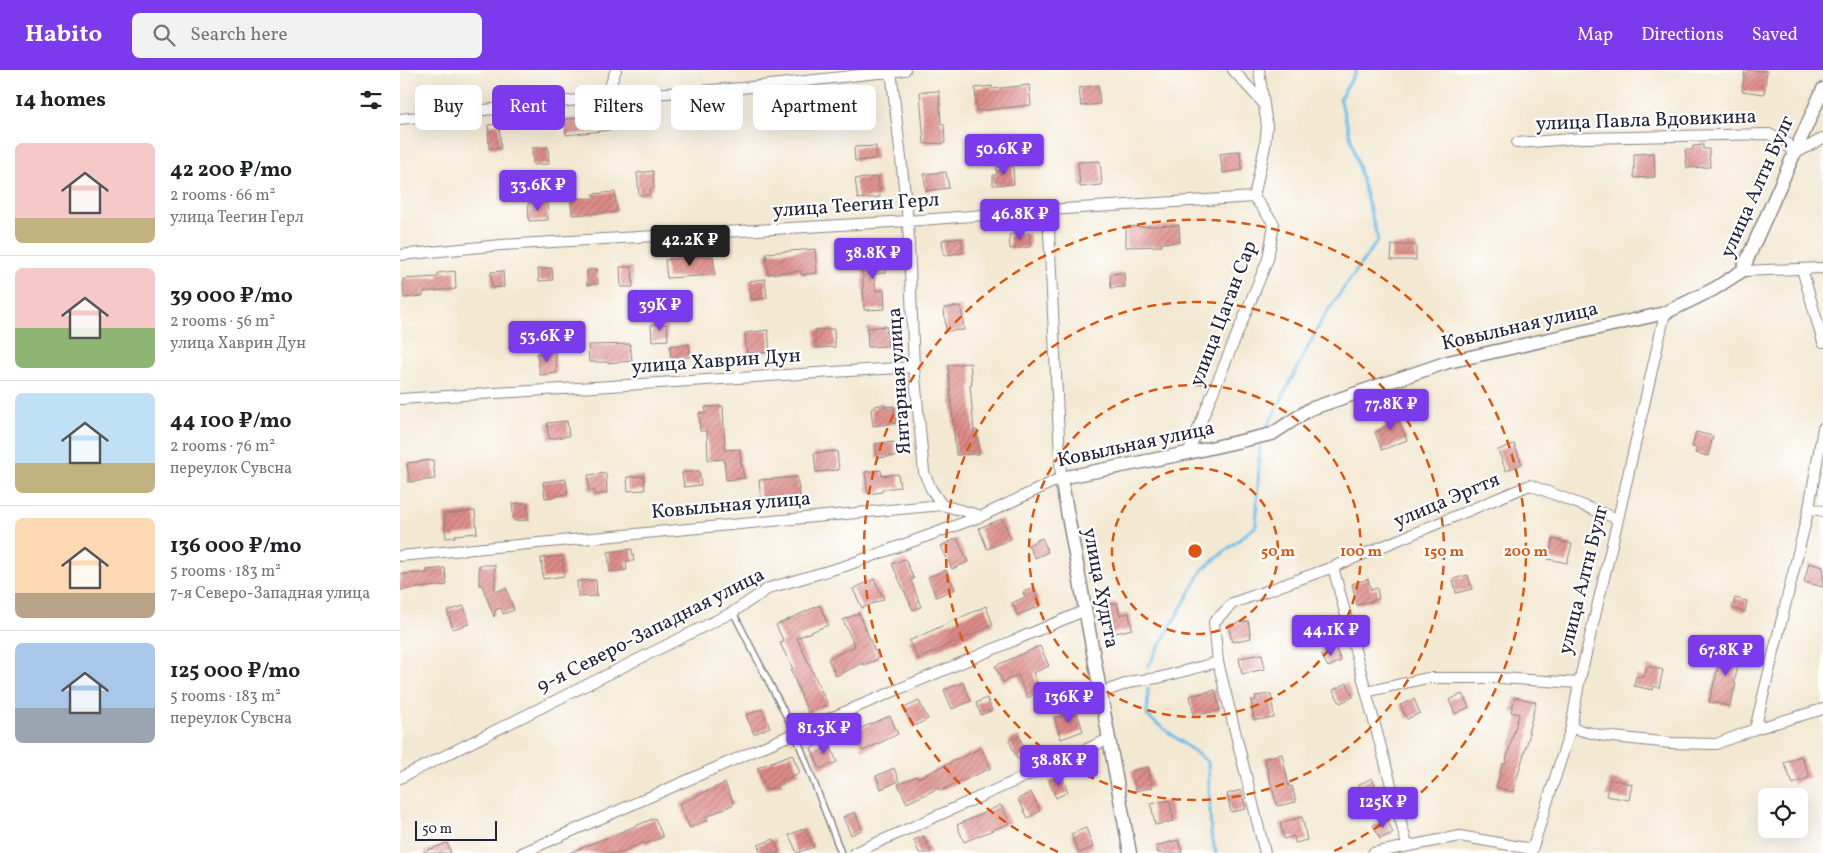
<!DOCTYPE html>
<html lang="en">
<head>
<meta charset="utf-8">
<style>
  body { margin:0; font-family:Vollkorn,serif; background:#f2f2f2; color:#202124; height:100vh; display:flex; flex-direction:column; font-size:19px; white-space:nowrap }
  * { box-sizing:border-box; margin:0 }
  p { font-size:16px; color:#757577 }
  .icon { flex:none; width:28px; height:28px; fill:none; stroke:currentColor; stroke-width:2; stroke-linecap:round; stroke-linejoin:round }
  .map { position:relative; flex:1; overflow:hidden }
  .side { display:flex; flex-direction:column; background:#fff; width:400px }
  .side>* { flex:none }
  .top-card { position:absolute; left:15px; top:15px; width:475px; height:45px; display:flex; gap:10px }
  .fabs { position:absolute; left:1358px; top:718px; display:grid; gap:10px }
  .fabs a { display:grid; place-items:center; width:50px; height:50px; border-radius:8px; background:#fff; box-shadow:0 5px 20px #0002; font-size:25px }
  .scale { position:absolute; left:15px; bottom:12px; width:82px; box-sizing:border-box; padding-left:5px; border:2px solid #22223b; border-top:0; font-size:14px; line-height:18px; white-space:nowrap; color:#22223b; -webkit-text-stroke:4px #fff; paint-order:stroke }
  .price { position:absolute; translate:-50% -42px; padding:0 11px; border-radius:5px; background:#7c3aed; color:#fff; font-size:16px; line-height:32px; filter:drop-shadow(0 1px 2px #0008) }
  .price::after { content:''; position:absolute; left:50%; top:30px; width:15px; height:11px; margin-left:-8px; background:inherit; clip-path:polygon(0 0,100% 0,50% 100%) }
  .price.current { background:#222; color:#fff }
  ul { padding:0; list-style:none }
  li { display:flex; align-items:center; gap:15px; height:125px; padding:0 15px }
  li+li { border-top:1px solid #e0e0e0 }
  li span { display:grid; place-items:center; flex:none; width:140px; height:100px; border-radius:8px; color:#555 }
  li>.icon { margin-inline-start:auto }
  span .icon { width:60px; height:60px; fill:#fffc; stroke-width:1 }
  li b { font-size:21px }
  h2 { display:flex; justify-content:space-between; align-items:center; height:60px; padding:0 15px; font-size:21px }
  .chip { padding:0 18px; border-radius:8px; background:#fff; box-shadow:0 5px 20px #0002; font-size:18px; line-height:45px }
  .chip.current { background:#7c3aed; color:#fff }
  header { display:flex; align-items:center; gap:30px; box-sizing:border-box; height:70px; padding:0 25px; background:#7c3aed; color:#fff }
  header strong { font-size:24px }
  nav { display:flex; gap:28px; margin-inline-start:auto; font-size:18px }
  .search { width:350px; height:45px; background:#f2f2f2; display:flex; align-items:center; gap:12px; box-sizing:border-box; padding:0 18px; border-radius:8px; color:#757577; font-size:19px }
  main { display:flex; flex:1; min-height:0 }
  .map>svg:first-child { display:block }
  .lines { fill:none; stroke-linecap:round; stroke-linejoin:round }
  .stream { stroke:#6cbfe8; stroke-width:3 }
  .building { fill:url(#building-hatch) }
  .service-casing { stroke:#8a8586; stroke-width:8 }
  .minor-casing { stroke:#8a8586; stroke-width:12 }
  .tertiary-casing { stroke:#8a8586; stroke-width:15 }
  .service { stroke:#fff; stroke-width:5 }
  .minor { stroke:#fff; stroke-width:10 }
  .tertiary { stroke:#fff; stroke-width:12 }
  .ring { fill:none; stroke:#de560e; stroke-width:2.5; stroke-dasharray:9 6 }
  .labels { text-anchor:middle; dominant-baseline:central; stroke-width:4.5; stroke-linejoin:round; paint-order:stroke }
  .street-label { font-size:20px; fill:#22223b; stroke:#fff }
  .centre { fill:#de560e; stroke:#fff; stroke-width:2.5 }
  .ring-label { font-size:15px; text-anchor:middle; font-weight:bold; fill:#de560e; stroke:#fff; stroke-width:4.5; stroke-linejoin:round; paint-order:stroke }
</style>
</head>
<body>
<header>
<strong>Habito</strong>
<div class="search"><svg class="icon" aria-label="search" viewBox="0 0 24 24"><circle cx="10" cy="10" r="6"/><path d="M15 15l6 6"/></svg>Search here</div>
<nav><a>Map</a><a>Directions</a><a>Saved</a></nav>
</header>
<main>
<section class="side">
<h2>14 homes<svg class="icon" aria-label="filters" viewBox="0 0 24 24"><path d="M4 7h16M4 17h16"/><circle cx="9" cy="7" r="2"/><circle cx="15" cy="17" r="2"/></svg></h2>
<ul>
<li><span style="background:linear-gradient(#f6c9c9 75%,#c2b280 0)"><svg class="icon" aria-label="home" viewBox="0 0 24 24"><path d="M3 11l9-7 9 7M6 9v11h12V9"/></svg></span><div><b>42 200 ₽/mo</b><p>2 rooms · 66 m²</p><p>улица Теегин Герл</p></div></li>
<li><span style="background:linear-gradient(#f6c9c9 60%,#8fb573 0)"><svg class="icon" aria-label="home" viewBox="0 0 24 24"><path d="M3 11l9-7 9 7M6 9v11h12V9"/></svg></span><div><b>39 000 ₽/mo</b><p>2 rooms · 56 m²</p><p>улица Хаврин Дун</p></div></li>
<li><span style="background:linear-gradient(#bfe0f5 70%,#c2b280 0)"><svg class="icon" aria-label="home" viewBox="0 0 24 24"><path d="M3 11l9-7 9 7M6 9v11h12V9"/></svg></span><div><b>44 100 ₽/mo</b><p>2 rooms · 76 m²</p><p>переулок Сувсна</p></div></li>
<li><span style="background:linear-gradient(#ffd9b3 75%,#b9a48a 0)"><svg class="icon" aria-label="home" viewBox="0 0 24 24"><path d="M3 11l9-7 9 7M6 9v11h12V9"/></svg></span><div><b>136 000 ₽/mo</b><p>5 rooms · 183 m²</p><p>7-я Северо-Западная улица</p></div></li>
<li><span style="background:linear-gradient(#a9c7e8 65%,#9aa5b1 0)"><svg class="icon" aria-label="home" viewBox="0 0 24 24"><path d="M3 11l9-7 9 7M6 9v11h12V9"/></svg></span><div><b>125 000 ₽/mo</b><p>5 rooms · 183 m²</p><p>переулок Сувсна</p></div></li>
</ul>
</section>
<div class="map">
<svg width="1423" height="783" viewBox="0 0 1423 783">
  <defs>
    <pattern id="building-hatch" width="6" height="6" patternUnits="userSpaceOnUse" patternTransform="scale(1.25)"><rect width="6" height="6" fill="#de8b87"/><path d="M-1 1l2-2M0 6l6-6M5 7l2-2" fill="none" stroke="#b47170"/></pattern>
  </defs>
  <rect width="100%" height="100%" fill="#fff"/>
  <filter id="ink" filterUnits="userSpaceOnUse"><feTurbulence type="fractalNoise" baseFrequency=".02" numOctaves="2"/><feDisplacementMap in="SourceGraphic" scale="10" xChannelSelector="R" yChannelSelector="G"/><feConvolveMatrix kernelMatrix="1 2 1 2 8 2 1 2 1" color-interpolation-filters="sRGB"/></filter>
  <filter id="wash" filterUnits="userSpaceOnUse"><feTurbulence type="fractalNoise" baseFrequency=".0096" numOctaves="4" result="noise"/><feDisplacementMap in="SourceGraphic" scale="20" xChannelSelector="R" yChannelSelector="G"/><feGaussianBlur stdDeviation="1.12" result="paint"/><feColorMatrix in="noise" values="0 0 0 0 0 0 0 0 0 0 0 0 0 0 0 0 0 1.4 0 .05"/><feComposite in="paint" operator="in"/></filter>
  <g filter="url(#wash)">
    <rect width="100%" height="100%" fill="#f3e8d1"/>
    <g class="lines">
      <!-- stream -->
      <path class="stream" d="M865 361 924 246 978 170 940 28 957 0
        M748 596 803 499 856 456 860 371
        M748 619 747 646 808 692 811 764 816 783"/>
    </g>
    <g id="blocks">
      <!-- building -->
      <path class="building" d="M1345 0 1367 1 1364 24 1342 21Z
        M629 15 631 35 577 41 575 18 592 16V19Z
        M698 15 700 34 681 36 679 18Z
        M539 21 541 54H544L545 73 524 74 520 22Z
        M450 26 452 46 435 48 433 28Z
        M208 46 210 60 166 65 165 49Z
        M99 54 101 78H89L88 55Z
        M1303 75V79H1309L1310 97 1287 98 1285 80H1292L1293 76Z
        M476 76V89L455 91 454 77Z
        M148 77 149 94 133 95 132 78Z
        M840 81 842 100 823 103 820 84Z
        M1254 83 1255 107 1234 108V84Z
        M700 91 702 115 680 117 678 92Z
        M613 96 614 114 593 115V105H597L596 97Z
        M253 101 254 119H250V125H239L237 103Z
        M546 102 549 118 526 121 524 104Z
        M478 107 480 127 458 129 455 109Z
        M215 122 217 142 172 145 171 129 194 128 193 124Z
        M147 132 148 150 129 151 128 133Z
        M779 155 780 172 762 173V176L726 177V157Z
        M629 163 630 177 610 179 609 165Z
        M562 168 563 183 544 185 542 170Z
        M992 175H1016V190H991Z
        M415 179 417 203 401 205V201L368 204 366 183Z
        M478 181V184H483L485 203 474 204 476 221 484 220 485 239 464 240 462 182Z
        M313 185 315 205 267 208 265 190Z
        M220 197H232L233 217H221Z
        M152 198 153 210 139 211 138 199Z
        M197 199 198 214 187 215V200Z
        M55 201 56 219 23 222V226L4 228 3 209 38 207V203Z
        M103 201 104 217 92 218 91 202Z
        M724 203 725 217 711 218 710 204Z
        M365 209 367 228 351 230 349 211Z
        M561 236 564 260 546 261 544 238Z
        M267 254 268 270 252 271 251 255Z
        M486 256 488 276 468 277 467 258Z
        M434 259 435 277 416 278 415 260Z
        M368 260 370 282 347 284 345 263Z
        M230 274 232 291 207 293V292H189L188 275Z
        M289 274 290 287 271 288 270 276Z
        M155 281 157 303 140 305 137 283Z
        M570 293 572 315H570L574 361 577 360 579 384 556 385 548 295Z
        M484 334 485 337 494 336 496 353 473 356 471 339 475 338V336Z
        M992 335 1007 370 982 380 975 362 990 355 983 339Z
        M323 336 325 380 340 379 341 395H342L344 408 326 410 324 389 308 390 307 361H300L299 343H306L305 337Z
        M167 351 169 366 149 369 147 353Z
        M1296 362 1313 366 1308 386 1295 383 1297 378 1292 377Z
        M494 372 496 386 477 388 475 374Z
        M1114 374 1122 394 1106 401 1098 380Z
        M437 381 439 400 416 402 414 383Z
        M33 390 35 409 9 412 7 393Z
        M481 400 482 406 498 404 500 417 482 419V422L468 424 465 402Z
        M299 401 301 415 284 417 282 403Z
        M206 403 207 423 194 425V420L189 421 188 405Z
        M244 406 245 420 228 421 227 407Z
        M397 407 400 427 361 432 359 410Z
        M166 409 168 424 145 428 143 412Z
        M127 433 129 450 114 451 112 434Z
        M75 441 77 463 55 465V467L46 468 44 444Z
        M602 449 611 469 587 479 579 458Z
        M557 468 568 492 552 499 541 476Z
        M642 468 648 482 635 488 628 475Z
        M1153 469 1172 474 1167 493 1148 489Z
        M232 479 234 491H226L227 500 210 502 208 482Z
        M162 486 164 506 143 509 141 488Z
        M505 489 514 509 511 510 521 537 513 540 492 494Z
        M1409 493 1423 497V517L1404 512Z
        M79 495H95V522L106 518 114 540 103 544 101 538 95 540 94 547 82 515H79Z
        M45 498 47 515 0 520V504L27 503V500Z
        M546 500 555 519 536 527 528 507Z
        M1068 505 1072 519 1056 523 1053 509Z
        M474 509 484 529 462 538 453 519Z
        M968 509 971 520 977 518 979 529 957 535 952 514Z
        M196 510 197 526 178 527 177 511Z
        M634 518 641 536 617 545 612 533 625 527 623 522Z
        M1335 528 1347 531 1345 542 1332 538Z
        M717 533 720 545 729 543 732 559 711 564 705 535Z
        M420 535 428 555 397 568 428 635 408 643 391 600 393 599 380 573 384 572 376 555Z
        M64 536 69 554 53 559 47 541Z
        M586 536 593 555 518 589 509 571Z
        M459 543 478 589 464 595 463 593 436 606 428 589 455 576 443 550Z
        M906 549 912 563 899 569 893 556Z
        M848 551 851 568 832 572 828 555Z
        M1324 575 1342 580 1334 613H1336L1330 636 1309 632Z
        M640 576 649 596 633 603 641 622 627 628 618 605 603 612 595 596Z
        M935 577 941 591 928 597 921 584Z
        M862 584 865 599 842 604 839 588Z
        M1247 596 1263 600 1259 618 1254 616 1253 620 1234 616 1236 606 1244 607Z
        M563 612 571 631 552 639 544 620Z
        M947 613 953 627 940 633 933 620Z
        M815 620 820 640 794 646 790 626Z
        M871 624 874 648 854 650 851 630H856L855 626Z
        M1062 624 1069 637 1055 644 1049 630Z
        M1115 627 1136 632 1128 663H1130L1113 722 1096 717 1103 693 1105 694 1119 644 1111 642Z
        M587 628 592 640 581 645 576 633Z
        M1014 629 1020 643 1007 649 1000 635Z
        M519 631 528 649 513 657 504 638Z
        M362 639 370 657 354 664 346 645Z
        M676 640 683 661 661 669 654 648Z
        M490 646 498 664 463 681 454 661Z
        M619 666 627 685 617 689 609 670Z
        M428 670 437 692 420 699 411 678Z
        M581 678 591 698 540 721 539 718 507 733 498 714 517 706 518 708Z
        M392 684 400 703 381 710 383 714 366 720 357 698Z
        M882 684 889 717 892 716 896 732 877 736 864 688Z
        M1401 686 1410 707 1393 714 1384 693Z
        M748 697 753 717 736 721 731 701Z
        M494 698 499 711 481 719 476 706Z
        M662 706 668 722 656 728 649 712Z
        M972 708 978 722 965 728 958 715Z
        M1210 709 1232 714 1229 730 1206 726Z
        M325 713 334 734 306 747 308 750 290 758 279 734Z
        M841 720 846 739 831 742 827 724Z
        M631 722 640 741 628 748 618 729Z
        M769 730 774 751 755 755 751 734Z
        M601 735 610 753 564 772 557 755Z
        M455 742 462 760 451 765 443 747Z
        M902 747 907 770 895 773 894 766 884 769 880 753Z
        M255 748 263 767 245 774 244 772 221 783H169Z
        M987 749 993 763 980 769 973 755Z
        M405 758 414 777 397 783 389 765Z
        M686 758 693 777 679 783 671 764Z
        M524 766 531 783H519L514 770Z
        M374 769 379 783H361L358 775Z
        M778 770 782 783H758L756 776Z
        M47 773 51 783H23V782Z"/>
    </g>
  </g>
  <g filter="url(#ink)">
    <use href="#blocks" fill-opacity="0" stroke="#8a8586" stroke-width="1"/>
    <g class="lines">
      <!-- service casing -->
      <g class="service-casing">
        <path id="service" d="M333 542 395 663 441 783"/>
      </g>
      <!-- minor casing -->
      <g class="minor-casing">
        <path id="minor" d="M491 0 508 151 514 297 524 402 531 419 542 435
          M833 0 863 33
          M206 27 216 0
          M0 49 206 27 342 18 505 0
          M1117 73 1184 68 1369 64 1387 73 1393 85 1423 68
          M0 185 101 175 508 151 648 140 854 127
          M1402 199 1423 272
          M1342 201 1423 198
          M0 329 514 297
          M788 383 868 189 874 154 854 127 865 76 867 56 859 0
          M1409 438 1423 441
          M0 486 542 435 582 446 661 408 648 140
          M933 497 1007 775
          M966 622 1027 608H1100L1179 613
          M700 623 734 611 758 608 818 592
          M1171 658 1204 666 1271 673 1316 674 1355 659 1423 639
          M1355 659 1409 438 1423 358
          M0 708 333 542 369 518 445 496 582 446
          M122 783 395 663 686 540
          M454 783 709 669
          M865 783 818 592 814 552 833 533 933 497 1130 415 1218 449
          M973 783 1060 766 1132 779
          M1131 783 1171 658 1179 613 1218 449 1265 243"/>
      </g>
      <!-- tertiary casing -->
      <g class="tertiary-casing">
        <path id="tertiary" d="M730 783 661 408 788 383 872 364 910 339 1048 292 1265 243 1314 219 1342 201 1423 19"/>
      </g>
      <!-- service -->
      <use href="#service" class="service"/>
      <!-- minor -->
      <use href="#minor" class="minor"/>
      <!-- tertiary -->
      <use href="#tertiary" class="tertiary"/>
    </g>
  </g>
  <!-- distance rings -->
  <g class="ring">
    <circle cx="795" cy="481" r="83"/>
    <circle cx="795" cy="481" r="166"/>
    <circle cx="795" cy="481" r="249"/>
    <path d="M658 782A331 331 0 1 1 932 782"/>
  </g>
  <g class="labels">
    <!-- street labels -->
    <g class="street-label">
      <text transform="translate(1246 51) rotate(-2)">улица Павла Вдовикина</text>
      <text transform="translate(1358 117) rotate(-66)">улица Алтн Булг</text>
      <text transform="translate(456 136) rotate(-4)">улица Теегин Герл</text>
      <text transform="translate(824 244) rotate(-69)">улица Цаган Сар</text>
      <text transform="translate(1120 257) rotate(-13)">Ковыльная улица</text>
      <text transform="translate(316 292) rotate(-4)">улица Хаврин Дун</text>
      <text transform="translate(500 311) rotate(-94)">Янтарная улица</text>
      <text transform="translate(736 375) rotate(-12)">Ковыльная улица</text>
      <text transform="translate(1047 431) rotate(-23)">улица Эргтя</text>
      <text transform="translate(331 436) rotate(-5)">Ковыльная улица</text>
      <text transform="translate(1184 510) rotate(-76)">улица Алтн Булг</text>
      <text transform="translate(700 518) rotate(79)">улица Худгта</text>
      <text transform="translate(251 561) rotate(-27)">9-я Северо-Западная улица</text>
    </g>
  </g>
  <circle cx="795" cy="481" r="8" class="centre"/>
  <g class="ring-label">
    <text x="878" y="486">50 m</text>
    <text x="961" y="486">100 m</text>
    <text x="1044" y="486">150 m</text>
    <text x="1126" y="486">200 m</text>
  </g>
</svg>
<div class="fabs">
<a><svg class="icon" aria-label="locate" viewBox="0 0 24 24"><circle cx="12" cy="12" r="6"/><path d="M12 2v4M12 18v4M2 12h4M18 12h4"/></svg></a>
</div>
<div class="scale">50 m</div>
<b class="price" style="left:604px;top:106px">50.6K ₽</b>
<b class="price" style="left:138px;top:142px">33.6K ₽</b>
<b class="price" style="left:620px;top:171px">46.8K ₽</b>
<b class="price current" style="left:290px;top:197px">42.2K ₽</b>
<b class="price" style="left:473px;top:210px">38.8K ₽</b>
<b class="price" style="left:260px;top:262px">39K ₽</b>
<b class="price" style="left:147px;top:293px">53.6K ₽</b>
<b class="price" style="left:991px;top:361px">77.8K ₽</b>
<b class="price" style="left:931px;top:587px">44.1K ₽</b>
<b class="price" style="left:1326px;top:607px">67.8K ₽</b>
<b class="price" style="left:669px;top:654px">136K ₽</b>
<b class="price" style="left:424px;top:685px">81.3K ₽</b>
<b class="price" style="left:659px;top:717px">38.8K ₽</b>
<b class="price" style="left:983px;top:759px">125K ₽</b>
<div class="top-card">
<a class="chip">Buy</a>
<a class="chip current">Rent</a>
<a class="chip">Filters</a>
<a class="chip">New</a>
<a class="chip">Apartment</a>
</div>
</div>
</main>
</body>
</html>
